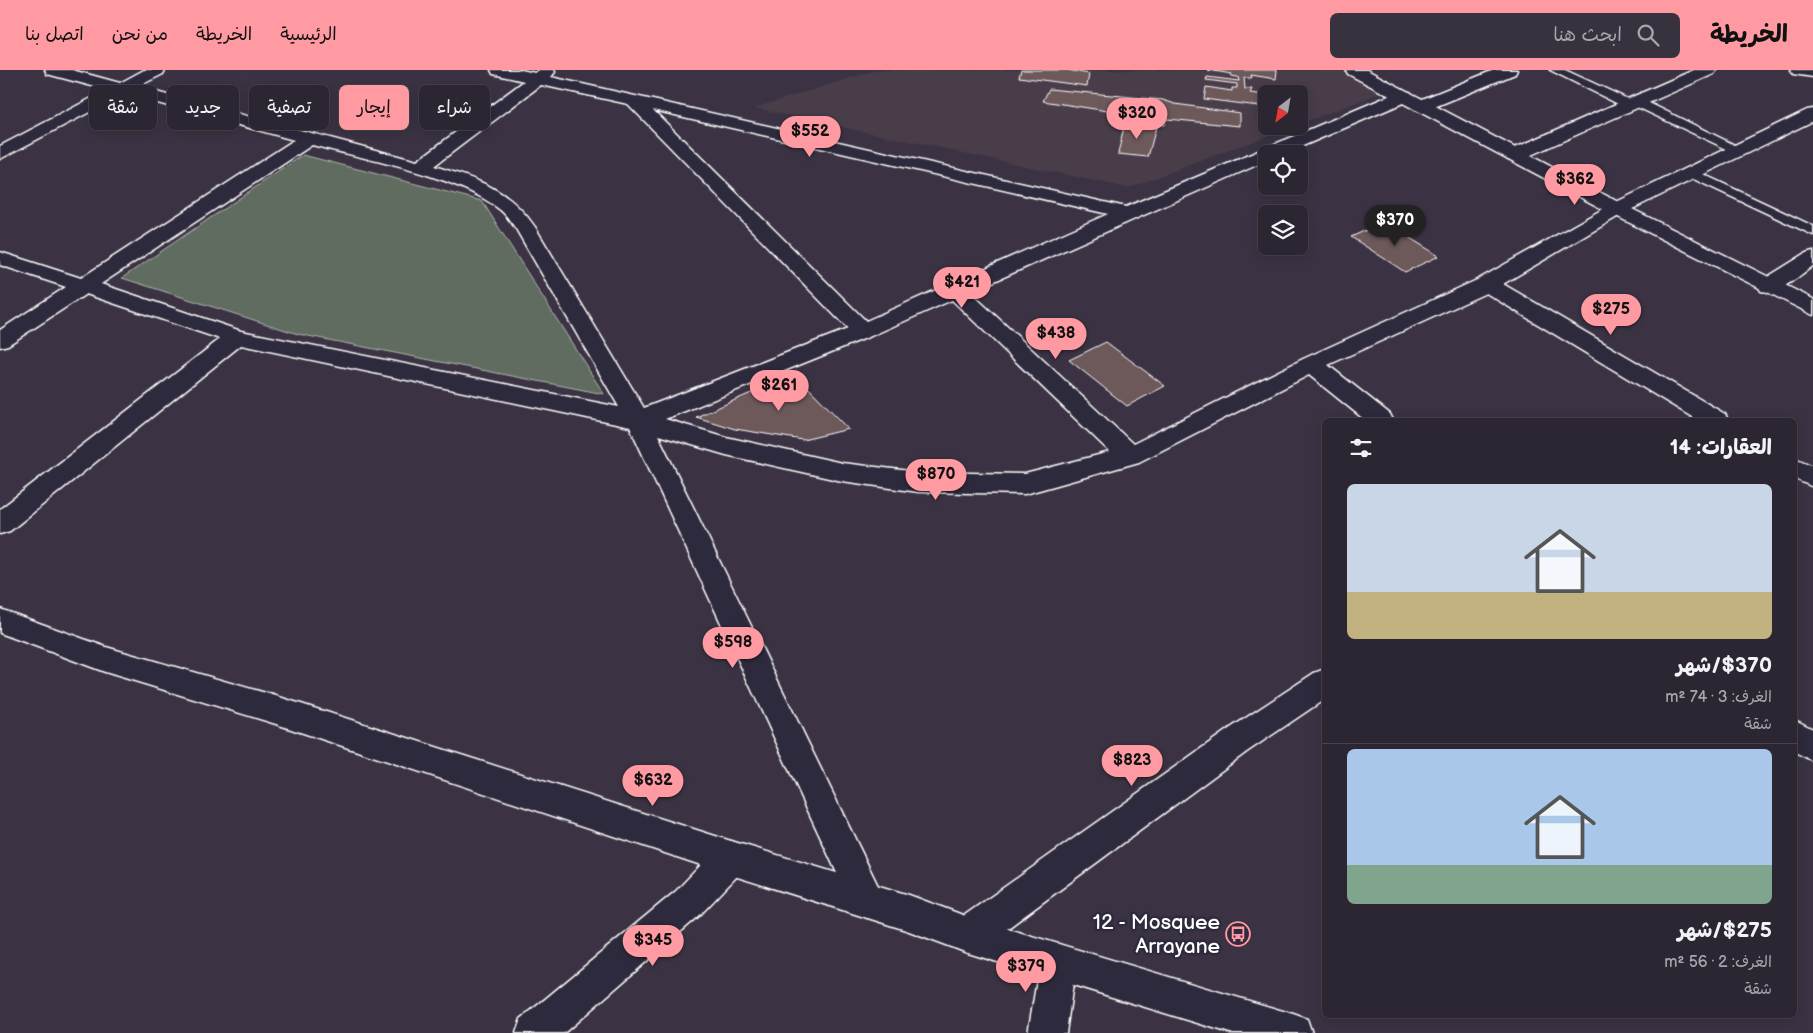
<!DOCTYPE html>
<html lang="ar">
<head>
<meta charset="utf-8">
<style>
  body { margin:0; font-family:"Balsamiq Sans","Playpen Sans Arabic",sans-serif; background:#38323e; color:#f1f3f6; direction:rtl; height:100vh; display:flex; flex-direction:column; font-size:19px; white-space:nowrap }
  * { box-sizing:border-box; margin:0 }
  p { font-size:16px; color:#a6a5ac }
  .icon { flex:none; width:28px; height:28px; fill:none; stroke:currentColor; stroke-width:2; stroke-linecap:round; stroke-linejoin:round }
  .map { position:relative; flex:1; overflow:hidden; direction:ltr }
  .side { position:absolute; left:1322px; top:348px; width:475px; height:600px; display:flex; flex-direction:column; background:#2c2632; border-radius:8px; box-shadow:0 2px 12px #0003,0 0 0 1px #48434d; direction:rtl }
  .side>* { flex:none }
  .top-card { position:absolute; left:15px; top:15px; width:475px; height:45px; direction:rtl; display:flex; gap:10px }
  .needle { width:32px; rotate:211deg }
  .controls { position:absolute; left:1258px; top:15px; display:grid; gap:10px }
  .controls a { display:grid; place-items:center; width:50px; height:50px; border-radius:8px; background:#2c2632; box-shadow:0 2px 12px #0003,0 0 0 1px #48434d; font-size:25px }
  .price { position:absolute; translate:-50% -42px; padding:0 11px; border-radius:18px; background:#ff9aa2; color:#111; font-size:16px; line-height:32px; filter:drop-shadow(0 1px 2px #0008) }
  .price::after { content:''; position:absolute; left:50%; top:30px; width:15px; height:11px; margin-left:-8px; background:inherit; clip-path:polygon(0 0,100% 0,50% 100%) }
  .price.active { background:#222; color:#fff }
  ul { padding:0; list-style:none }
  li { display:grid; align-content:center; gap:10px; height:265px; padding:0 25px }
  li+li { border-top:1px solid #48434d }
  li span { display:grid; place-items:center; height:155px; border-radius:8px; color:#555 }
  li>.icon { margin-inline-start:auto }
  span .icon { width:90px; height:90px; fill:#fffc; stroke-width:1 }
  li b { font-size:21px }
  h2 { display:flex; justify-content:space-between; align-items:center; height:60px; padding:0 25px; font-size:21px }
  .chip { padding:0 18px; border-radius:8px; background:#2c2632; box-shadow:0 2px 12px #0003,0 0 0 1px #48434d; font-size:18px; line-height:45px }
  .chip.active { background:#ff9aa2; color:#111 }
  header { display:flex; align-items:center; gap:30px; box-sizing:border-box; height:70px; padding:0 25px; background:#ff9aa2; color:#111 }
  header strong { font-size:24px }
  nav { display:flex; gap:28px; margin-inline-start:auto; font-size:18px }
  .search { width:350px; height:45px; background:#38323e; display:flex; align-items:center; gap:12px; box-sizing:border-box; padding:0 18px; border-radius:8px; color:#a6a5ac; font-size:19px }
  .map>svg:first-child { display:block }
  .built { fill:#4a3e4a }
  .green { fill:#616c60; stroke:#b0b6b0 }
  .building { fill:#6d595a; stroke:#fff }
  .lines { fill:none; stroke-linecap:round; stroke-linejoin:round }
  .lane-casing { stroke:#fff; stroke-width:3 }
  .street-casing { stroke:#fff; stroke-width:3 }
  .secondary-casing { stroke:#fff; stroke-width:3 }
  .lane { fill:#2f2a3d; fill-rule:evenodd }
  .street { fill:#2f2a3d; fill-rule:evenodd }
  .secondary { fill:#2f2a3d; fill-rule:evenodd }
  .labels { text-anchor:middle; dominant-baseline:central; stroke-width:5; stroke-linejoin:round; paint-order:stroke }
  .near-poi-label { font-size:21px; fill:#fff; stroke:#2f2a3d; text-anchor:end }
</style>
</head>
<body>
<header>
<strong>الخريطة</strong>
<div class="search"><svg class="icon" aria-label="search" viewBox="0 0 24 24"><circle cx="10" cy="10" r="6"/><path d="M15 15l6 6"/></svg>ابحث هنا</div>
<nav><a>الرئيسية</a><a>الخريطة</a><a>من نحن</a><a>اتصل بنا</a></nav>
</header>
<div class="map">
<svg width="1813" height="963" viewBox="0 0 1813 963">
  <rect width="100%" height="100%" fill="#3b3343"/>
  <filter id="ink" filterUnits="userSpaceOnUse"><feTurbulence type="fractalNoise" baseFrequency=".02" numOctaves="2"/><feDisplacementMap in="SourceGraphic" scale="10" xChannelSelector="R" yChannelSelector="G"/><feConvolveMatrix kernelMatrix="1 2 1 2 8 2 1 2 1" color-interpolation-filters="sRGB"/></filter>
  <g filter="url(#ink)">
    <!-- built -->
    <path class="built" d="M876 0H1340L1383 22 1299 54V24H1266V56H1293L1128 118 754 38Z"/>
    <!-- green -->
    <path class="green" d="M303 85 482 131 604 324 298 264 122 208Z"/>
    <!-- building -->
    <path class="building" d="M1021 0H1067L1089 4 1087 16 1019 7Z
      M1208 0H1277L1276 9 1251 5 1252 8H1244L1245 19H1252L1250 23 1266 25V37L1204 29 1206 17 1232 21V18H1237V14L1206 10 1207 7 1239 11 1238 7 1231 6 1232 4Z
      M1049 19 1163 30 1175 34 1240 43V56L1167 49 1164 55 1113 49 1114 42 1043 31Z
      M1125 52 1156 57 1148 87 1118 84Z
      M1384 152 1439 186 1405 202 1351 167Z
      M1106 272 1165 316 1127 336 1069 290Z
      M795 304 849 359 803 370 735 359 696 347Z"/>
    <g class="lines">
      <!-- lane casing -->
      <g class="lane-casing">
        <path id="lane" d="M1550 0H1565L1632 31 1637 28 1641 29 1745 80 1743 83H1735L1635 36 1630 39 1626 38Z
          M1692 99 1813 156V165L1687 106 1685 103 1687 100Z"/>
      </g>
      <!-- street casing -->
      <g class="street-casing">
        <path id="street" d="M45 0H72L120 13 144 0H165L163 4 137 17 417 91 524 11 493 4 491 0H521L535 3 539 0H554L555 2 551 7 1126 137 1398 22H1410L1413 26 1410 30 1284 84H1266V91L970 222 1133 374 1303 289 1479 209 1610 135 1807 40 1813 39V51L1624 143 1503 214 1725 344 1728 350H1697L1486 223 1328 295 1390 344 1393 350H1365L1309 305 1139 392 1025 424 918 422 842 411 726 385 658 365 879 818 885 830 879 842 867 848 855 842 630 357 241 275 10 461 0 464V439L220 269 86 224 8 275 0 277V260L66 217 0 195V182L81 208 294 70 124 24 0 89V76L107 20 47 4ZM541 15 628 34 848 259 644 338 535 157C509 119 477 109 434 96ZM653 40 1108 144 866 251ZM312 75C364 89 459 106 499 139 506 144 511 152 516 159L619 337 241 261 101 214ZM952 230 1110 382 1025 404 918 402 842 393 726 367 665 349 871 266Z
          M1494 0H1517L1515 4 1427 40H1415L1412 36 1415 32Z
          M1694 0H1716L1714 4 1522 89H1508L1506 85 1508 81Z
          M1791 0H1813V7L1793 4Z
          M1813 181V196C1798 206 1780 225 1761 221L1758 216 1761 211 1806 183Z
          M1795 388 1813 396V417L1795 409Z
          M1325 599V629L1248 681 981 878 968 883 955 878 950 865 955 852 1226 661 1314 603Z
          M1795 650 1813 659V691L1795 682Z
          M731 771 743 776 748 788 743 800 700 845 564 963H516L521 949 676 821 719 776Z
          M1058 874 1071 879 1076 892 1066 963H1028L1040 892 1045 879Z"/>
      </g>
      <!-- secondary casing -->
      <g class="secondary-casing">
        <path id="secondary" d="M1346 0H1367L1624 135 1813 229V245L1610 143 1348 4Z
          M0 539 106 577 276 626 731 771 909 825 968 847 1293 944 1307 949 1312 963H1230L968 883 909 861 731 805 276 654 105 602 0 563Z"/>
      </g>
      <!-- lane -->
      <use href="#lane" class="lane"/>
      <!-- street -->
      <use href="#street" class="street"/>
      <!-- secondary -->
      <use href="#secondary" class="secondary"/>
    </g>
  </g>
  <!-- icons -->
  <defs>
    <g id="bus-ring" transform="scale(1.25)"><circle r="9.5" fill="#2f2a3d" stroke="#ff9aa2" stroke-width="1.5"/><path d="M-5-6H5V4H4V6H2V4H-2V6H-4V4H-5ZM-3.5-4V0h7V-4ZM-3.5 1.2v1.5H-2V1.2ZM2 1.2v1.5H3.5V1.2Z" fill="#ff9aa2"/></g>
  </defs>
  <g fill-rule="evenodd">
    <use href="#bus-ring" x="1238" y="864"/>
  </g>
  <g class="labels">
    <!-- near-poi labels -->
    <g class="near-poi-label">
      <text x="1220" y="852">12 - Mosquee<tspan x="1220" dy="24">Arrayane</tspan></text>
    </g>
  </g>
</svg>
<div class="controls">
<a><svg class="needle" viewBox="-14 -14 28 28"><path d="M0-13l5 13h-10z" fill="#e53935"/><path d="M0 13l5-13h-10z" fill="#a6a5ac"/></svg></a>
<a><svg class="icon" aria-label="locate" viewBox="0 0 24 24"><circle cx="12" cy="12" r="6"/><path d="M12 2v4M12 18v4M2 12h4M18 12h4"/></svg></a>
<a><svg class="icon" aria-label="layers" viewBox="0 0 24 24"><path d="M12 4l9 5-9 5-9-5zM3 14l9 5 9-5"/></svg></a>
</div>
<b class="price" style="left:1137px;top:70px">$320</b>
<b class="price" style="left:810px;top:88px">$552</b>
<b class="price" style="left:1575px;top:136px">$362</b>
<b class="price active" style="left:1395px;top:177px">$370</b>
<b class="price" style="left:962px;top:239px">$421</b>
<b class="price" style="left:1611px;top:266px">$275</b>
<b class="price" style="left:1056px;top:290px">$438</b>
<b class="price" style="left:779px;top:342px">$261</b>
<b class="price" style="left:936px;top:431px">$870</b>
<b class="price" style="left:733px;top:599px">$598</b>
<b class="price" style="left:1132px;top:717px">$823</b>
<b class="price" style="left:653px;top:737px">$632</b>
<b class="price" style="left:653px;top:897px">$345</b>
<b class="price" style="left:1026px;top:923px">$379</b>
<div class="top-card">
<a class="chip">شراء</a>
<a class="chip active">إيجار</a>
<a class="chip">تصفية</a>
<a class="chip">جديد</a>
<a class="chip">شقة</a>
</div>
<section class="side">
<h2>العقارات: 14<svg class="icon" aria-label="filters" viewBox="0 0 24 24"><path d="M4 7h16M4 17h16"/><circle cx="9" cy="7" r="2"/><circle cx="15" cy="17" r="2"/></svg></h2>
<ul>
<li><span style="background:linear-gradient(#c9d6e8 70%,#c2b280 0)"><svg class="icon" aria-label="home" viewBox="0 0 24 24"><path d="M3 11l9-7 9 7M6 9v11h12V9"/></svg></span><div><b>$370/شهر</b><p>الغرف: 3 · 74 m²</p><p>شقة</p></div></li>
<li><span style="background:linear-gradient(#a9c7e8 75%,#7fa58c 0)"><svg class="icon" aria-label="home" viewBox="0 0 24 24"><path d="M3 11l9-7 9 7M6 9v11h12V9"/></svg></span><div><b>$275/شهر</b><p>الغرف: 2 · 56 m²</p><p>شقة</p></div></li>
</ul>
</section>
</div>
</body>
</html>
